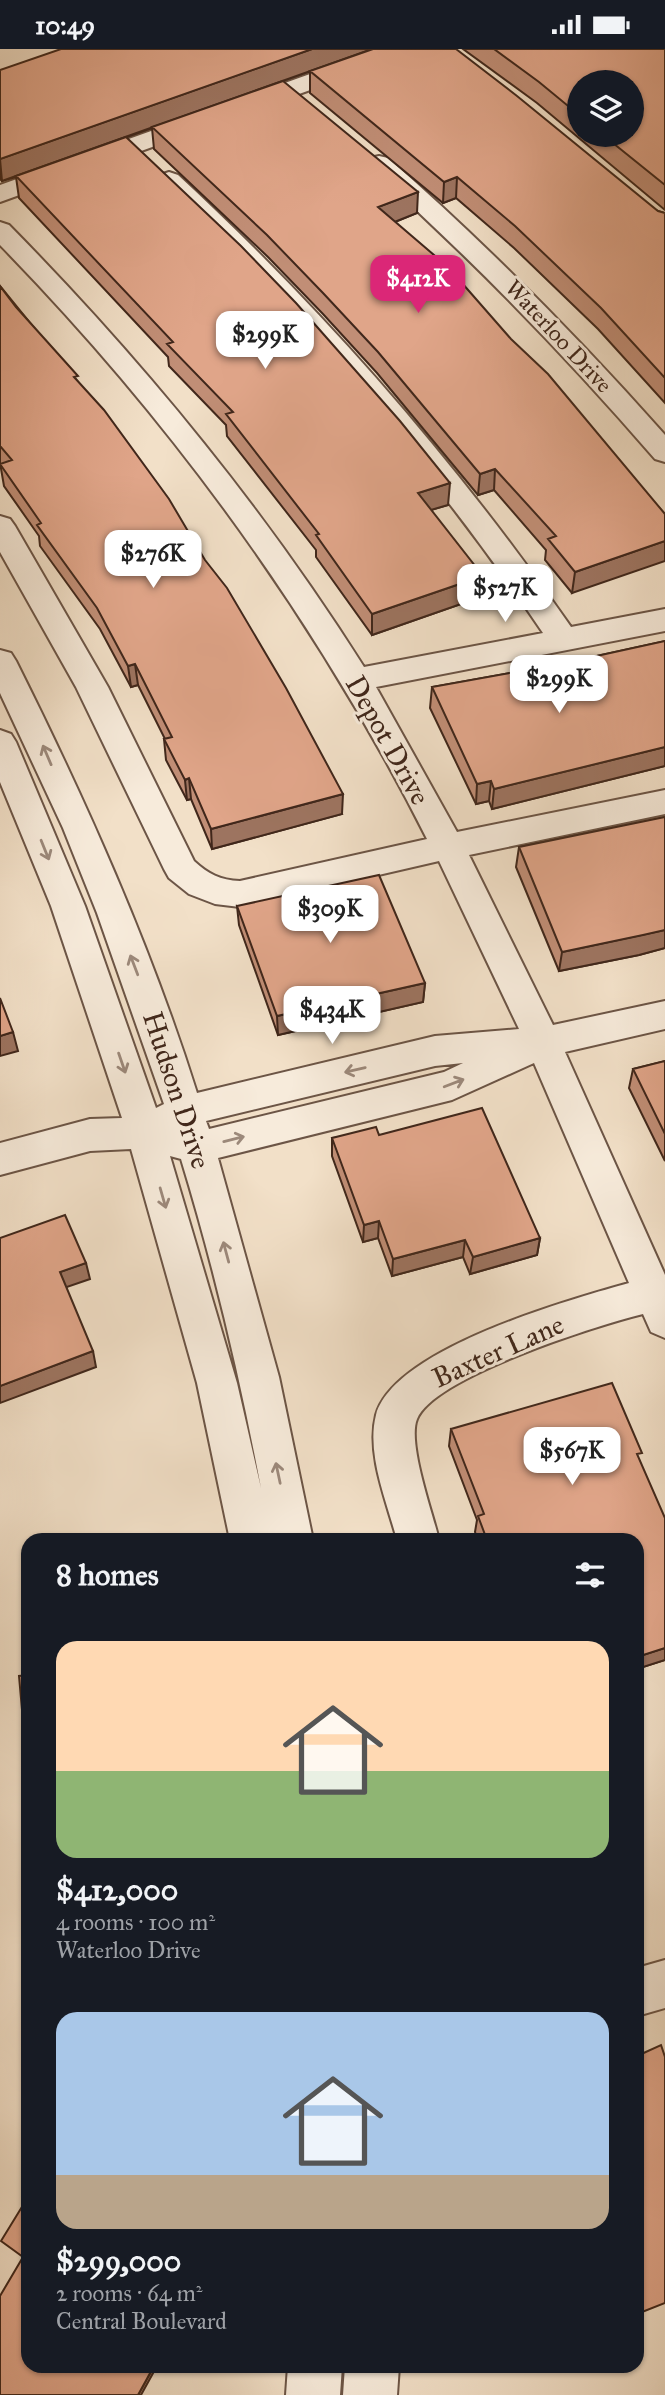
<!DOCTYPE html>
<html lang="en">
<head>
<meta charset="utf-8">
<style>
  body { margin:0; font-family:"IM FELL Great Primer",serif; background:#242831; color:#f1f3f6; height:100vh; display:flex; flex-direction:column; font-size:26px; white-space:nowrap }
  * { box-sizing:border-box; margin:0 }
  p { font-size:23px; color:#9ea1a6 }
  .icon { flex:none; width:38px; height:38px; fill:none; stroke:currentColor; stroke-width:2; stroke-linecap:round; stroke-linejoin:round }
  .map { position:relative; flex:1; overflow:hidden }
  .drawer { position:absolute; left:21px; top:1484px; width:623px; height:840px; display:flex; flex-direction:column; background:#171b24; border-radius:21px; box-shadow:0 2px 5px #0004 }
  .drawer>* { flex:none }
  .controls { position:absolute; left:567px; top:21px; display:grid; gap:14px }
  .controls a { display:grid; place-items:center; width:77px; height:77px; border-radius:50%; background:#171b24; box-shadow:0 2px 5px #0004; font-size:35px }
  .price { position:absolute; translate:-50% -60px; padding:0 16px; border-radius:14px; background:#fff; color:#222; font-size:23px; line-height:46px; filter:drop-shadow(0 2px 4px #0008) }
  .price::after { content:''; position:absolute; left:50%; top:42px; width:21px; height:16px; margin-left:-10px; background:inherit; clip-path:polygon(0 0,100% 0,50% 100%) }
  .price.active { background:#db2777; color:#fff }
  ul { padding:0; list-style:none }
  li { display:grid; align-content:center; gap:14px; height:371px; padding:0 35px }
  li span { display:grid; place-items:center; height:217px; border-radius:21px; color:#555 }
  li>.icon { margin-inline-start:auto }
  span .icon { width:126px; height:126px; fill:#fffc; stroke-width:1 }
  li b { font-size:30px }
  h2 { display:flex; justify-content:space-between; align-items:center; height:84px; padding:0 35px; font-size:30px }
  .status { display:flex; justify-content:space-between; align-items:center; height:49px; padding:0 35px; background:#171b24; direction:ltr }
  .status svg { height:19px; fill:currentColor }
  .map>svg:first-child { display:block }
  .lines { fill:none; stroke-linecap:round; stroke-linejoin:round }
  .minor-casing { stroke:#6c5546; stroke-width:4 }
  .minor { fill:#f7ebdb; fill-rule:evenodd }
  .wall { fill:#c18e76; stroke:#40271b; stroke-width:2; fill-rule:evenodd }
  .shaded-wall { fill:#9d7460; stroke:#40271b; stroke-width:2 }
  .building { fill:#e0a589; stroke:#40271b; stroke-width:2 }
  .oneway { stroke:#9c897b }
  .labels { text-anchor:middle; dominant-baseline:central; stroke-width:6; stroke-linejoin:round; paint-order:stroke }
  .far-street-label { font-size:23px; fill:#40271b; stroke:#f7ebdb }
  .street-label { font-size:28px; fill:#40271b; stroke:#f7ebdb }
</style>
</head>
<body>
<div class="status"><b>10:49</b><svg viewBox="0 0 49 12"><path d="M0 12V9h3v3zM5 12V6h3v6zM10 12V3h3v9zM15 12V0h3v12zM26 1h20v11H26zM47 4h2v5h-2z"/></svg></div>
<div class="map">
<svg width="665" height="2346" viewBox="0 0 665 2346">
  <rect width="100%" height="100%" fill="#f2e0c8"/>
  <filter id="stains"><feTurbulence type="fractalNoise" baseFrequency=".00286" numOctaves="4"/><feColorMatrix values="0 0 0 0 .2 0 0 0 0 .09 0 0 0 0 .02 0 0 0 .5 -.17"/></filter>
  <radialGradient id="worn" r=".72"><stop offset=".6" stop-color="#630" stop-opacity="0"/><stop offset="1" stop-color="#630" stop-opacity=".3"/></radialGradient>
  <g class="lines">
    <!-- minor casing -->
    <g class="minor-casing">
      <path id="minor" d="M380 0H414L410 5 0 153V136Z
        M379 107 388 109C486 195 578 288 665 386V413L655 410C566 307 472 210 370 119L367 114 370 109Z
        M169 123 178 126C326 263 456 413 571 578L665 560V582L376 638 457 783 665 741V765L469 806 553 976 665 952V980L565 1003 665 1226V1289L651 1283 643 1265C598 1276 434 1328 417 1370 407 1394 433 1465 439 1491H397C387 1453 366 1405 376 1366 394 1300 568 1251 629 1234L534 1014 452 1051 218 1109 279 1328 313 1491H230L197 1334 131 1100 90 1102 0 1126V1094L90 1070 122 1069 51 857 0 733V681L11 685 16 693 85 857 156 1059 164 1055 97 864 63 779 0 644V601L11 604 16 612C86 752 150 895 197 1044L435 987 519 980 439 812 240 858 215 855 189 845 169 829 164 820 76 638 0 503V467L10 470 15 477 108 638 194 812C208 825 220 831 240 832L427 790C316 570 172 372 0 196V173L9 176C143 312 262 457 364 618L543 584C432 420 304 272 160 136L156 131 160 126ZM463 1014 444 1023 209 1080 206 1072 435 1017ZM170 1107 181 1110C214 1218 240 1328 261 1439L237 1334Z
        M665 1911V1959L637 1967V1919Z
        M288 2317H342L340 2346H286Z
        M345 2317H399L397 2346H343Z"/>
    </g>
    <!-- minor -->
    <use href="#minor" class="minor"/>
  </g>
  <!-- wall -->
  <path class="wall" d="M372 0 213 57 417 164 395 173 665 465 572 544 545 511 546 501 494 441 478 446 377 324 323 265 268 208 154 100 152 79 63 111 448 456 431 461 481 548 372 586 316 508V501L227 387 226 376 169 317 168 308 19 149 16 128 2 132 0 130V21Z
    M463 0H665V161L537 54ZM579 33 632 86H579Z
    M310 22 658 162 665 164V354L598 280 514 199 456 149 443 154 310 44Z
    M0 237 79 334 342 765 212 800 191 750 187 751 166 711 164 690H165L138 636 131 638 100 580 40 497 39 487 4 437 0 414Z
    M665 592V717L492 760 489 752 476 755 430 659 432 638 560 615Z
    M665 768V899L639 906 559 922 516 818 519 798Z
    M237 857 425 934 423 953 278 986 239 876Z
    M665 1012V1112L629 1039 633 1020Z
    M379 1086 540 1189 537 1206 470 1225 463 1208 392 1227 378 1189 363 1193 332 1107V1089Z
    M451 1380 639 1410 665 1611 637 1620V1491H478L475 1483 477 1471 449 1397Z"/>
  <!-- shaded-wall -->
  <path class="shaded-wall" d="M312 0H372L2 132 0 110Z
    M457 128 456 149 443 154 444 133Z
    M418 143 417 164 377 180 378 158Z
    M495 420 494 441 478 446 480 425Z
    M450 434 448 456 417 465 418 444Z
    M665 492V512L572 544 575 523Z
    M483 527 481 548 372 586V565Z
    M135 615 138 636 131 638 128 617Z
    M665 698V717L492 760 494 740Z
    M189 729 191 750 187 751 185 731Z
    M491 732 489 752 476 755 477 735Z
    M343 745 342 765 212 800 211 780Z
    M665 881V899L639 906 559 922 562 903Z
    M425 934 423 953 278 986 277 967Z
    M13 983 18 1002 0 1007V987Z
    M379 1172 378 1189 363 1193 364 1176Z
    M540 1189 537 1206 470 1225 473 1208Z
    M465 1191 463 1208 392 1227 393 1210Z
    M86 1214 90 1230 64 1239 60 1223Z
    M93 1302 96 1318 0 1354V1337Z
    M665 1599V1611L637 1620V1608Z
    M154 2317H157L141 2346H138Z"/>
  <!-- building -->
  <path class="building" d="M61 0H312L0 110V21Z
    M373 0H456L517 47 658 162 665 164V329L601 259 515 177 457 128 444 133 310 22Z
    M494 0H665V136L603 86H632V33H579V66L539 33Z
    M283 32 418 143 378 158 448 218 511 290 548 325 665 465V492L575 523 548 490 556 487 495 420 480 425 378 303 323 244 267 186 152 78Z
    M126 88 241 197 296 254 400 372 450 434 418 444 483 527 372 565 316 486 319 485 226 365 233 363 167 295 173 293 16 127Z
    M0 237 16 258 78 327 74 328 104 361 169 450 205 511 227 539 286 639 343 745 211 780 189 729 185 731 164 690 172 688 135 615 128 617 97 559 37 476 41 474 0 415 12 411 0 397Z
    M665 592V698L494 740 491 732 477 735 432 638 560 615Z
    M665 768V881L643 886 562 903 519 798Z
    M379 826 425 934 277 967 237 857Z
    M0 949 13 983 0 987Z
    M665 1012V1085L633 1020Z
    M482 1059 540 1189 473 1208 465 1191 393 1210 379 1172 364 1176 332 1089 376 1078 379 1086Z
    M65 1166 86 1214 60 1223 93 1302 0 1337V1189Z
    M612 1334 642 1404 637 1405 665 1469V1599L637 1608V1491H487L478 1467 484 1465 451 1380Z
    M28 1626V1706H26L19 1627Z
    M661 1996 665 2008V2254L637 2265V2007Z
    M28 2148V2317H154L138 2346H0V2247L23 2208 1 2192Z"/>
  <!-- one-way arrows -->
  <defs><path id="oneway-shaft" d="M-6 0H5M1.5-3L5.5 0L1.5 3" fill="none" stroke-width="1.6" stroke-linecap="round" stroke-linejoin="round" transform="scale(1.75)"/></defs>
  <g class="oneway">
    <use href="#oneway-shaft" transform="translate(47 706) rotate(-113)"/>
    <use href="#oneway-shaft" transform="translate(45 801) rotate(68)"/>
    <use href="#oneway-shaft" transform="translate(134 916) rotate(-111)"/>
    <use href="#oneway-shaft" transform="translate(122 1014) rotate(71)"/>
    <use href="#oneway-shaft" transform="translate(355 1021) rotate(167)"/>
    <use href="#oneway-shaft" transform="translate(454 1034) rotate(-21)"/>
    <use href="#oneway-shaft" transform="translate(234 1090) rotate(-14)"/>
    <use href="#oneway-shaft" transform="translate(163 1149) rotate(74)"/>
    <use href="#oneway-shaft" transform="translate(226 1203) rotate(-105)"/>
    <use href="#oneway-shaft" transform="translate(278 1424) rotate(-102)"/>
  </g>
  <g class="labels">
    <!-- far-street labels -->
    <g class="far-street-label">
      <text transform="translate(559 287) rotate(47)">Waterloo Drive</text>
    </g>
    <!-- street labels -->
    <g class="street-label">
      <text transform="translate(388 691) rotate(61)">Depot Drive</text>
      <text transform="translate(177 1041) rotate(72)">Hudson Drive</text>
      <text transform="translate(498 1302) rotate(-24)">Baxter Lane</text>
    </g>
  </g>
  <rect width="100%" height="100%" filter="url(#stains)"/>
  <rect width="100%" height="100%" fill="url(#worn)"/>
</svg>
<div class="controls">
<a><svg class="icon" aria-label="layers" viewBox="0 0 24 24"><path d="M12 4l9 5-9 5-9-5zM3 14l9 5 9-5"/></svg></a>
</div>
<b class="price active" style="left:418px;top:266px">$412K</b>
<b class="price" style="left:265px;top:322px">$299K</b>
<b class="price" style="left:153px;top:541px">$276K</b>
<b class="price" style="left:505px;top:575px">$527K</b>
<b class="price" style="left:559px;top:666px">$299K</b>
<b class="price" style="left:330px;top:896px">$309K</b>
<b class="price" style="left:332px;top:997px">$434K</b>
<b class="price" style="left:572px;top:1438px">$567K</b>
<section class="drawer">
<h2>8 homes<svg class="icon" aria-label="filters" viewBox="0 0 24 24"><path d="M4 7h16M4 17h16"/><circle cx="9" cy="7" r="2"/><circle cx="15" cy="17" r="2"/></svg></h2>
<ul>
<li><span style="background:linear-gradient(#ffd9b3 60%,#8fb573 0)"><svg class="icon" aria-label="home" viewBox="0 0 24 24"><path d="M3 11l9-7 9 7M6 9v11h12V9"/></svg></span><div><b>$412,000</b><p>4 rooms · 100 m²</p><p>Waterloo Drive</p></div></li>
<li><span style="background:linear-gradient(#a9c7e8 75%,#b9a48a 0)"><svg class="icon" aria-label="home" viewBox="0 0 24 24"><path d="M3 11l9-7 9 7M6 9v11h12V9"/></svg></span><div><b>$299,000</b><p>2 rooms · 64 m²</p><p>Central Boulevard</p></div></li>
</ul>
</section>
</div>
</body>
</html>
